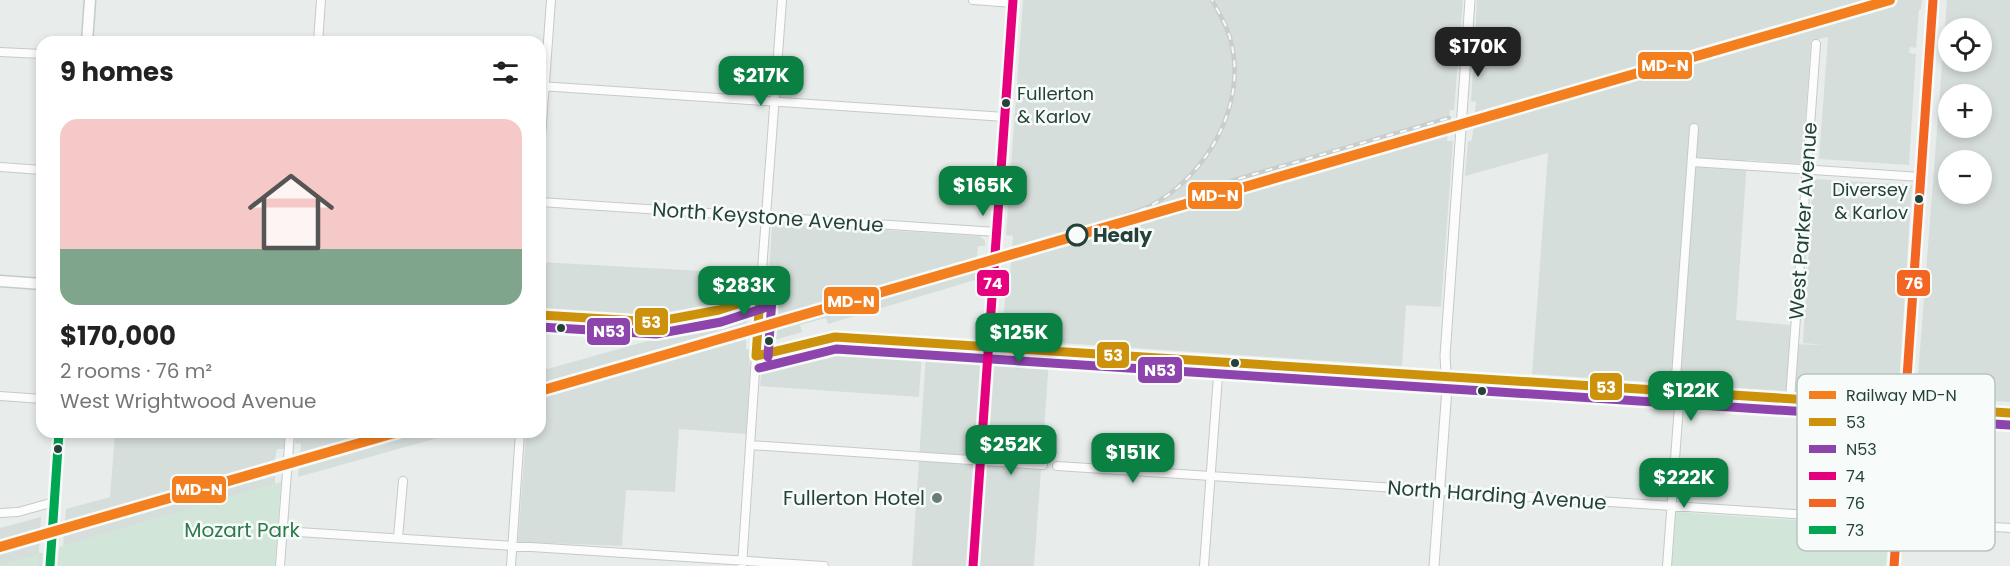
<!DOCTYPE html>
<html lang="en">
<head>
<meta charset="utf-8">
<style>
  body { margin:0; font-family:Poppins,sans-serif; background:#f2f2f2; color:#222; height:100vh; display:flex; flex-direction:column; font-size:22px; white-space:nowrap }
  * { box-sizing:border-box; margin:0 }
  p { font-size:20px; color:#767676 }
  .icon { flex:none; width:33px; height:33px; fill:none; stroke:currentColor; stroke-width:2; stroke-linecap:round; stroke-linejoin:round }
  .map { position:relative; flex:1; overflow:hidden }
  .details { position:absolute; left:36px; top:36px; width:510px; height:402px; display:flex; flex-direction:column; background:#fff; border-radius:18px; box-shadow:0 3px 9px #0003 }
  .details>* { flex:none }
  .controls { position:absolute; left:1938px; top:18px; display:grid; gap:12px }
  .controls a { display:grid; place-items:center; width:54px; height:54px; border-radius:50%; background:#fff; box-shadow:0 3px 9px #0003; font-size:30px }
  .price { position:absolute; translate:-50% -51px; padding:0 14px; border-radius:12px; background:#0b8043; color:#fff; font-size:20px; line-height:39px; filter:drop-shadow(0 2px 3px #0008) }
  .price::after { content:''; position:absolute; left:50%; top:36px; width:18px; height:14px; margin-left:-9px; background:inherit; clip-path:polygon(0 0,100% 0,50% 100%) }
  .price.on { background:#222; color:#fff }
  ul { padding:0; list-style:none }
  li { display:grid; align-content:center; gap:12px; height:318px; padding:0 24px }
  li+li { border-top:2px solid #e0e0e0 }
  li span { display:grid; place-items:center; height:186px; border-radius:18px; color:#555 }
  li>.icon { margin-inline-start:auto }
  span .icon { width:108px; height:108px; fill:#fffc; stroke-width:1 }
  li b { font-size:26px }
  h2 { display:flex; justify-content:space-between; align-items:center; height:72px; padding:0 24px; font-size:26px }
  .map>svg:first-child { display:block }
  .built { fill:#d6dedb; fill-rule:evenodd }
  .green { fill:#d1e6d8 }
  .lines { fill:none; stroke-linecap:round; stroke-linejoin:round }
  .minor-casing { stroke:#c5cac8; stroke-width:10 }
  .tertiary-casing { stroke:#c5cac8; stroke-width:11 }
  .secondary-casing { stroke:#c3cbc8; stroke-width:13 }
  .minor { stroke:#fcfcfc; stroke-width:8 }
  .tertiary { stroke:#fcfcfc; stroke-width:9 }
  .secondary { stroke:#fcfcfc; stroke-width:10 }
  .rail-casing { stroke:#c9cdcc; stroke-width:4.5 }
  .rail { stroke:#f7fbf9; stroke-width:2; stroke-dasharray:7; stroke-linecap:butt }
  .bus-1-casing { stroke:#f7fbf9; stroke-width:14 }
  .bus-2-casing { stroke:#f7fbf9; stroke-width:14 }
  .bus-3-casing { stroke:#f7fbf9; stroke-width:14 }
  .bus-4-casing { stroke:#f7fbf9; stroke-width:14 }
  .bus-5-casing { stroke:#f7fbf9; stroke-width:14 }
  .bus-1 { stroke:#cd920c; stroke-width:9 }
  .bus-2 { stroke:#8e44ad; stroke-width:9 }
  .bus-3 { stroke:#e5007d; stroke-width:9 }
  .bus-4 { stroke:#f26522; stroke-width:9 }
  .bus-5 { stroke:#00a651; stroke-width:9 }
  .rail-1-casing { stroke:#f7fbf9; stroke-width:15 }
  .rail-1 { stroke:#f47f1e; stroke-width:10 }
  .bus-dot { fill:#24423a; stroke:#f7fbf9; stroke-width:2 }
  .stop-dot { fill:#f7fbf9; stroke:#24423a; stroke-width:3 }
  .poi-dot { fill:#697e78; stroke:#f7fbf9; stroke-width:2 }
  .labels { text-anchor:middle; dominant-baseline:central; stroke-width:5; stroke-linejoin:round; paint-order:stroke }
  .bus-label { font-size:18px; fill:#24423a; stroke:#f7fbf9; text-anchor:start }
  .street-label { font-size:20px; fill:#24423a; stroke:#f7fbf9 }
  .stop-label { font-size:20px; font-weight:bold; fill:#24423a; stroke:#f7fbf9; text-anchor:start }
  .poi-label { font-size:20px; fill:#24423a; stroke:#f7fbf9; text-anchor:end }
  .park-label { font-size:20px; fill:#2d7a4b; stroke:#f7fbf9 }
  .key { fill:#f7fbf9; stroke:#b8c4c0; stroke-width:1.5 }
  .key-label { font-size:16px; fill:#24423a }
  .line-badge { stroke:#f7fbf9; stroke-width:2 }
  .badge-label { font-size:16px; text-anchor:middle; font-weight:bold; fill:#fff }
</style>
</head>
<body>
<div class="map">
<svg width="2010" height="566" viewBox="0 0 2010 566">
  <rect width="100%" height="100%" fill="#e8edeb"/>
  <!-- built -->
  <path class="built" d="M1023 0H1463L1454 110H1450L1448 133 1447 141H1453L1441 307 1406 305 1402 366 1002 339 1005 298 1004 276 1010 274 1012 248 1013 236 1006 235Z
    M1477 0H1922L1921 9 1919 10 1916 48 1910 47 1909 53 1916 54 1909 165 1819 159 1828 37 1811 41 1802 164 1747 160 1736 320 1790 325 1789 344 1823 345 1803 343 1813 179 1912 185 1898 399 1532 374 1548 153 1465 176 1468 142 1472 140 1476 102 1471 101Z
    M1947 0H2010V402L1924 396 1917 388ZM1948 28H1982V62H1948ZM1948 94H1982V128H1948ZM1948 160H1982V194H1948Z
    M772 223 980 236 985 241V246H978L975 280 828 324 826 318 800 325 802 332 775 340 770 335 771 306 767 307Z
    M540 262 756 274 755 290 662 317 540 308Z
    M744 314 748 318 746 324V349H749L750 369 746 434 679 429 675 492 626 490 622 546 518 542 526 432H540V371Z
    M832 344 922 351 919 397 760 386 762 367Z
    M926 353 1049 361 1034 566H912Z
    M115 432H285L284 449H277L275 460V484L63 546 66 509 110 497Z
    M296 432H459L298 477 301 444 295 443Z
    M41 517 39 553H43L42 566H0V528Z"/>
  <!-- green -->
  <path class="green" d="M281 482 275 566H57L59 547Z
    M1674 512 1887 526 1891 531V536L1888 539 1886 566H1671Z
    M39 554 38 566H0V565Z"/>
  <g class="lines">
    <!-- minor casing -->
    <g class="minor-casing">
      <path id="minor" d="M973 0 1013 3
        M318 42 321 0
        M0 52 42 54
        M540 86 1005 117
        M540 151 551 0
        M1692 162 1921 177
        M0 167 42 170
        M540 202 997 232
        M760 297 782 0
        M1675 391 1694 128
        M0 396 42 399
        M1790 399 1816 44
        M750 445 1043 465
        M1057 466 2010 528
        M0 513 18 512 54 502
        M283 531 824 566
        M398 538 403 481
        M280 566 290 432
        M511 566 520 432
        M742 566 756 356
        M1204 566 1219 362
        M1667 566 1680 392"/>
    </g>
    <!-- tertiary casing -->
    <g class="tertiary-casing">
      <path id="tertiary" d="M1434 566 1447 388 1445 356 1470 0"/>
    </g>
    <!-- secondary casing -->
    <g class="secondary-casing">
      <path id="secondary" d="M87 42 90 0
        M0 281 42 284
        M540 315 655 322 719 310 760 297 756 356 835 337 2010 413
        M50 566 59 432
        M973 566 1013 0
        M1894 566 1933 0"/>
    </g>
    <!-- minor -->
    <use href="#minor" class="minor"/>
    <!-- tertiary -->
    <use href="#tertiary" class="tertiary"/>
    <!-- secondary -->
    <use href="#secondary" class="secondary"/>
    <!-- rail casing -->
    <g class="rail-casing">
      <path id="rail" d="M1173 203 1234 180 1449 118
        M1113 220C1126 215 1140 211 1152 205 1207 175 1247 105 1231 42 1228 27 1219 13 1212 0"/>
    </g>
    <!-- rail -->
    <use href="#rail" class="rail"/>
    <!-- bus-1 casing -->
    <g class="bus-1-casing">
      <path id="bus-1" d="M540 315 655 322 719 310 760 297
        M756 356 835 337 2010 413
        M756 356 760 297"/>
    </g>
    <!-- bus-2 casing -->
    <g class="bus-2-casing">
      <path id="bus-2" d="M540 327 656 334 721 322 764 308
        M768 357 772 298
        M759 368 836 349 2009 425"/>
    </g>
    <!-- bus-3 casing -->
    <g class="bus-3-casing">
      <path id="bus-3" d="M973 566 1013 0"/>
    </g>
    <!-- bus-4 casing -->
    <g class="bus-4-casing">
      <path id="bus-4" d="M1894 566 1933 0"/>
    </g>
    <!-- bus-5 casing -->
    <g class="bus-5-casing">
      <path id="bus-5" d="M50 566 59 432"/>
    </g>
    <!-- bus-1 -->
    <use href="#bus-1" class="bus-1"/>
    <!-- bus-2 -->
    <use href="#bus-2" class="bus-2"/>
    <!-- bus-3 -->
    <use href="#bus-3" class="bus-3"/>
    <!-- bus-4 -->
    <use href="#bus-4" class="bus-4"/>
    <!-- bus-5 -->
    <use href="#bus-5" class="bus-5"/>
    <!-- rail-1 casing -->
    <g class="rail-1-casing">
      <path id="rail-1" d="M540 391 1890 0
        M0 547 398 432"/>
    </g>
    <!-- rail-1 -->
    <use href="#rail-1" class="rail-1"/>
  </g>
  <!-- markers -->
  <g class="bus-dot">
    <circle cx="1006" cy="103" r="5"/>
    <circle cx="1919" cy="199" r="5"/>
    <circle cx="561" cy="328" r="5"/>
    <circle cx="769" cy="341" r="5"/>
    <circle cx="1235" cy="363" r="5"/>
    <circle cx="1482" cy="391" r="5"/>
    <circle cx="58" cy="449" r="5"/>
  </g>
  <circle class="stop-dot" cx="1077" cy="235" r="10"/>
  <circle class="poi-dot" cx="937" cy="498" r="6"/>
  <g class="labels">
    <!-- bus labels -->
    <g class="bus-label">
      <text x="1017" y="93">Fullerton<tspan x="1017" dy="23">&amp; Karlov</tspan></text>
      <text x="1908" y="189" text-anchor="end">Diversey<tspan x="1908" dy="23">&amp; Karlov</tspan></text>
    </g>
    <!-- street labels -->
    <g class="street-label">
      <text transform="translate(768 217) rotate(4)">North Keystone Avenue</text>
      <text transform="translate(1803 221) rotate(-86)">West Parker Avenue</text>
      <text transform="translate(1497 495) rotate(4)">North Harding Avenue</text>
    </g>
    <!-- stop labels -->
    <g class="stop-label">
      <text x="1093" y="235">Healy</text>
    </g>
    <!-- poi labels -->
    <g class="poi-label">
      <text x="925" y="498">Fullerton Hotel</text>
    </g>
    <!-- park labels -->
    <g class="park-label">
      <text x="242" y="530">Mozart Park</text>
    </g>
  </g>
  <!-- legend -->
  <rect x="1797" y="374" width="198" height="177" rx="9" class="key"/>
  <rect x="1809" y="391" width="27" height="8" fill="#f47f1e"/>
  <rect x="1809" y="418" width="27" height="8" fill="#cd920c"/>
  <rect x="1809" y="445" width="27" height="8" fill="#8e44ad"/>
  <rect x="1809" y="472" width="27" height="8" fill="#e5007d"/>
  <rect x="1809" y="499" width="27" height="8" fill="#f26522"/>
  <rect x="1809" y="526" width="27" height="8" fill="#00a651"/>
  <g class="key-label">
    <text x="1846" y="401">Railway MD-N</text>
    <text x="1846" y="428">53</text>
    <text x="1846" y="455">N53</text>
    <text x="1846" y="482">74</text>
    <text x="1846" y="509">76</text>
    <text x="1846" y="536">73</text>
  </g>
  <g class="line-badge">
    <rect x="1637" y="51" width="56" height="29" rx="6" fill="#f47f1e"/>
    <rect x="1187" y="181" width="56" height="29" rx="6" fill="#f47f1e"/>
    <rect x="976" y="269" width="34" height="28" rx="6" fill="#e5007d"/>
    <rect x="1896" y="269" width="35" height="28" rx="6" fill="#f26522"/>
    <rect x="823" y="286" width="57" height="29" rx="6" fill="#f47f1e"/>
    <rect x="634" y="307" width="35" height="29" rx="6" fill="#cd920c"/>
    <rect x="586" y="317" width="45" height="29" rx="6" fill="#8e44ad"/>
    <rect x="1096" y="341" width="34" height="28" rx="6" fill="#cd920c"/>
    <rect x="1137" y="356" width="46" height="28" rx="6" fill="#8e44ad"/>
    <rect x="1589" y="372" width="34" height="29" rx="6" fill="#cd920c"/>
    <rect x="171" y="475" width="56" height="29" rx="6" fill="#f47f1e"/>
  </g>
  <g class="badge-label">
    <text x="1665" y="71">MD-N</text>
    <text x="1215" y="201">MD-N</text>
    <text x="993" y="289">74</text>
    <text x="1914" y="289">76</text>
    <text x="851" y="307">MD-N</text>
    <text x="651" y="328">53</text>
    <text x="609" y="337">N53</text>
    <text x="1113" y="361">53</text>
    <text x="1160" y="376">N53</text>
    <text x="1606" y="393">53</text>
    <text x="199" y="495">MD-N</text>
  </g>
</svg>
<div class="controls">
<a><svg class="icon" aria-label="locate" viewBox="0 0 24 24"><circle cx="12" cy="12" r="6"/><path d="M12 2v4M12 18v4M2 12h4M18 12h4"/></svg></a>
<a>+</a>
<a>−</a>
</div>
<b class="price on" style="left:1478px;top:78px">$170K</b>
<b class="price" style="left:761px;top:107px">$217K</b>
<b class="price" style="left:983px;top:217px">$165K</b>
<b class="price" style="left:744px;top:317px">$283K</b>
<b class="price" style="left:1019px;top:364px">$125K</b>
<b class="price" style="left:1691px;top:422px">$122K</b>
<b class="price" style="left:1011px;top:476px">$252K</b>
<b class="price" style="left:1133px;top:484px">$151K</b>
<b class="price" style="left:1684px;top:509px">$222K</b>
<section class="details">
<h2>9 homes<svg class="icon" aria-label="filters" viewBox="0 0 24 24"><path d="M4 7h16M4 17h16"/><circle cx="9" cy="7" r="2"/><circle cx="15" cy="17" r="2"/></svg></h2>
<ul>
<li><span style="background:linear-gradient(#f6c9c9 70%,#7fa58c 0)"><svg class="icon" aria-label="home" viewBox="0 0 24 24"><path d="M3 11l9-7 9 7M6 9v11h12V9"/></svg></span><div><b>$170,000</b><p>2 rooms · 76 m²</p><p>West Wrightwood Avenue</p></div></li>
</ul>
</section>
</div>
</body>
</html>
